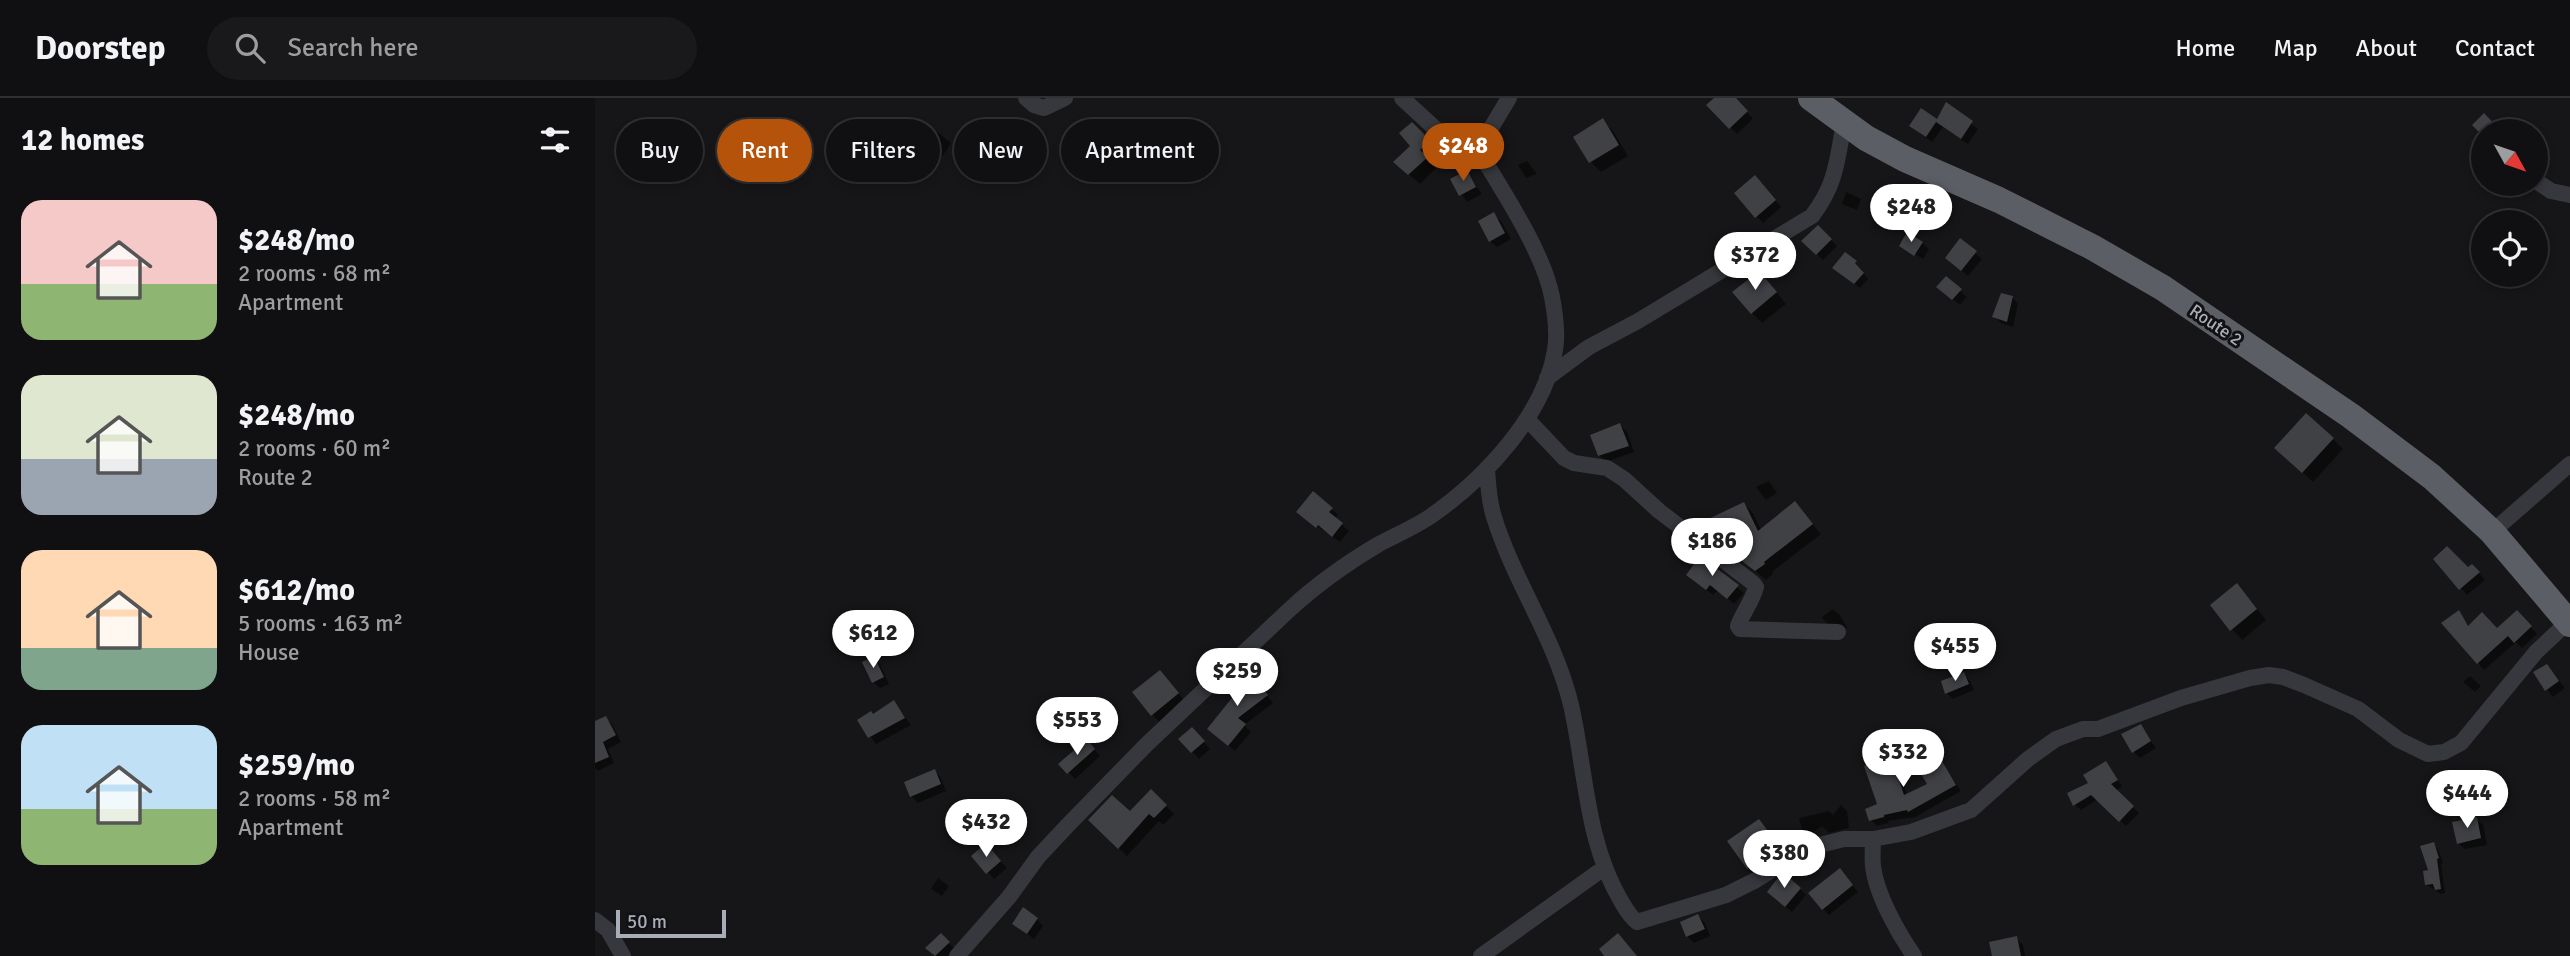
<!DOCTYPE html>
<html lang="en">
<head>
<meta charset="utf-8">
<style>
  body { margin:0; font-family:Signika,sans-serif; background:#19191b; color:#f1f3f6; height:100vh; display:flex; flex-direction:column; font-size:26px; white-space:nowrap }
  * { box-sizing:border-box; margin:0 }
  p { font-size:23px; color:#9c9d9f }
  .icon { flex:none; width:38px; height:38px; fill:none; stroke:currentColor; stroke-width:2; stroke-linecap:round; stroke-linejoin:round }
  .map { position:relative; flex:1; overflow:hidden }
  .drawer { display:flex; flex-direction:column; background:#101012; width:595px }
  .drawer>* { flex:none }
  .banner { position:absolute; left:21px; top:21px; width:665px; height:63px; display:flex; gap:14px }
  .needle { width:46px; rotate:130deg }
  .buttons { position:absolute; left:1876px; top:21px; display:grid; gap:14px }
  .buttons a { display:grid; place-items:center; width:77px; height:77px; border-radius:50%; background:#101012; box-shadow:0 4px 10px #0003,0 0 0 2px #303032; font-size:35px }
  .scale { position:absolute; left:21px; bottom:18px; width:110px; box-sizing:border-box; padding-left:7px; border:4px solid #a8adb8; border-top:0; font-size:19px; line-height:24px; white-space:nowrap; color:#a8adb8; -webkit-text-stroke:5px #111113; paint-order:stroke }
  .price { position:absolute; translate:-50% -60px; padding:0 16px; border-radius:24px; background:#fff; color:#222; font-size:23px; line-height:46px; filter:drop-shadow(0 2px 4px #0008) }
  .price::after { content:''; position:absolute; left:50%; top:42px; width:21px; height:16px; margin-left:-10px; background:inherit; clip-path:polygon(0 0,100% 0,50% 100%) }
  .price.current { background:#b45309; color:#fff }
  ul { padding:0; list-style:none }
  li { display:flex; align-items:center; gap:21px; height:175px; padding:0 21px }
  li span { display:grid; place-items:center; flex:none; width:196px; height:140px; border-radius:21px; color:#555 }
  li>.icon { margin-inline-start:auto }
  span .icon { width:84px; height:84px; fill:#fffc; stroke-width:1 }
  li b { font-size:30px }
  h2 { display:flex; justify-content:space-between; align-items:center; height:84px; padding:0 21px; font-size:30px }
  .pill { padding:0 24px; border-radius:32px; background:#101012; box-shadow:0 4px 10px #0003,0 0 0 2px #303032; font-size:24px; line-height:63px }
  .pill.current { background:#b45309; color:#fff }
  header { display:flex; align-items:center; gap:42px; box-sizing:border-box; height:98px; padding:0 35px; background:#101012; border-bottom:2px solid #303032 }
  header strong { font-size:33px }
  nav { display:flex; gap:38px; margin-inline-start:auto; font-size:24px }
  .search { width:490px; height:63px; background:#19191b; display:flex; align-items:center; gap:18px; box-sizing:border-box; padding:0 24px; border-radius:38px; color:#9c9d9f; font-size:26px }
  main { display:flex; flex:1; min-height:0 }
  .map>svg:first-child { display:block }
  .shadow { fill:#0007 }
  .building { fill:#404145 }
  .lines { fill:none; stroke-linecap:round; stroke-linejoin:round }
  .minor { stroke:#37383d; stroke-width:16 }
  .trunk { stroke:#5b5e65; stroke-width:26 }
  .labels { text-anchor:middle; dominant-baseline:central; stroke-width:6; stroke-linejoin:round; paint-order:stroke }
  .street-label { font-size:18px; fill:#a8adb8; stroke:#111113 }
</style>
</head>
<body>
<header>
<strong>Doorstep</strong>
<div class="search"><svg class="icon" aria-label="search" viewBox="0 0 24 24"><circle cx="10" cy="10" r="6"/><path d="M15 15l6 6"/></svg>Search here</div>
<nav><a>Home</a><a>Map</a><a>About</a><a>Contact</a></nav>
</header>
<main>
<section class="drawer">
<h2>12 homes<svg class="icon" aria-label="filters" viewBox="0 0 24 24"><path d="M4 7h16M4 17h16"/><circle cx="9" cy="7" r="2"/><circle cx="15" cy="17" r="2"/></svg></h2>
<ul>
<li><span style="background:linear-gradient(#f6c9c9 60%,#8fb573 0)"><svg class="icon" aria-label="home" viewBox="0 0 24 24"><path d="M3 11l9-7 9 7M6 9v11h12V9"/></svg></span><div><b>$248/mo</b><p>2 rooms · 68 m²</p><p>Apartment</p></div></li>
<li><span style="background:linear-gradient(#dfe7d0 60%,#9aa5b1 0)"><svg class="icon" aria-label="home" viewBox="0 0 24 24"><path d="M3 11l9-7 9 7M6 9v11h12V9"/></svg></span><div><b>$248/mo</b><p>2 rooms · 60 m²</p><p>Route 2</p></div></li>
<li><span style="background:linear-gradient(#ffd9b3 70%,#7fa58c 0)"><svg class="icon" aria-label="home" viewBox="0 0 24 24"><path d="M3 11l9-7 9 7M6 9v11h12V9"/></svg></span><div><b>$612/mo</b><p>5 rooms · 163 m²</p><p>House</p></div></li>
<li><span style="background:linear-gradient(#bfe0f5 60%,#8fb573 0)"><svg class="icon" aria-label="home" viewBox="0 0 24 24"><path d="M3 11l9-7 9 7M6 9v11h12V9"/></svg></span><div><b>$259/mo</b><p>2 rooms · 58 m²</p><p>Apartment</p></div></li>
</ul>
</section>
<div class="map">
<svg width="1975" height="858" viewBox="0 0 1975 858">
  <rect width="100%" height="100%" fill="#161618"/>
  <!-- shadow -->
  <path class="shadow" d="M1121 0H1139L1158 21 1142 36 1114 7Z
    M1352 7 1383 31 1373 46 1348 29 1337 44 1316 28 1327 13 1343 24Z
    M1008 23 1018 33 1033 58 1006 74 996 64 980 40Z
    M817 27 845 54 834 63 841 70 825 86 811 74 817 48Z
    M341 33 356 45 347 59 332 47Z
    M932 63 942 76 931 80 923 67Z
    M871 74 887 96 872 104 857 82Z
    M1166 86 1186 109 1168 125 1141 95Z
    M1251 94 1266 101 1262 112 1247 106Z
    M899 117 906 123 916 141 902 149 895 143Z
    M1223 129 1242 148 1228 162 1209 143Z
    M1327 145 1334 151 1328 161 1306 148Z
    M1380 155 1387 161 1373 178 1359 166Z
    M1260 164 1273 181 1265 190 1245 175Z
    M1174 185 1191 206 1167 225 1157 215Z
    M1365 193 1372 199 1365 207 1350 195Z
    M1417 199 1423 206 1418 229 1406 225 1399 218Z
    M1025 327 1032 334 1039 354 1011 364 1004 357Z
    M1738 341 1748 351 1718 384 1692 360Z
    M1174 383 1182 395 1171 402 1161 389Z
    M1149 406 1158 415 1166 432 1200 406 1226 436 1177 474 1178 476 1171 482 1111 434Z
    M737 411 743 417 740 421 754 433 745 444 710 420Z
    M1106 460 1149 495 1139 506 1123 492 1118 497 1100 483Z
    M1873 472 1883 474 1890 482 1872 497 1866 490Z
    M1652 498 1671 522 1647 542 1637 531Z
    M1238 511 1245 517 1252 530 1236 529 1229 522 1227 519Z
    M1922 514 1942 536 1927 550 1921 544 1889 572 1849 525 1863 515 1874 529 1902 532Z
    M281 536 288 543 293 554 279 560 285 567 294 586 285 590 278 584 277 561 271 555Z
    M1940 575H1958L1970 590 1958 599Z
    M1369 576 1375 583 1379 592 1358 601 1351 595Z
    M1875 578 1886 588 1880 594 1868 584Z
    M659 581 678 605 649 627 656 634 640 653 621 637Z
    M575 584 592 606 567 627 557 616Z
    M299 605 316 627 281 646 264 623 278 618Z
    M10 620 17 626 26 644 13 651 19 665 3 673 0 670V625Z
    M1545 628 1561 650 1545 660 1539 654Z
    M597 631 615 651 604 661 586 641Z
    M498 650 505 658 480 681 466 666Z
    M1296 662 1303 668 1312 698 1334 687 1347 665 1366 693 1320 719 1293 723 1294 725 1282 728 1276 722 1284 708Z
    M1511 665 1527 688 1521 693 1544 715 1531 728 1503 701 1486 712 1480 707Z
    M340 673 346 680 351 693 323 705 316 698Z
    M556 693 579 716 568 727 564 723 532 758 495 722 535 715Z
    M405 705 426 727 410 741 390 719Z
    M1246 707 1252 713 1254 730 1234 735 1227 728 1213 738 1207 732 1204 720 1234 713 1238 717Z
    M1881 721 1888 727 1892 747 1870 751 1863 745Z
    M1164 723 1193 759 1163 780 1153 770Z
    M1838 746 1843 751 1848 765 1846 766 1850 795 1846 796 1832 787Z
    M397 754 412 770 399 781 378 758Z
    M1251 779 1263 794 1234 817 1228 811Z
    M343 780 354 788 347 798 336 791Z
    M1205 791 1211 797 1197 814 1180 800Z
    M1103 818 1110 825 1115 838 1099 845 1092 838Z
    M442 821 448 828 439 841 419 826Z
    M346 838 360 851 353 858H341L333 850Z
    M1421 840 1428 847 1430 858H1399L1396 845Z"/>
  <!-- building -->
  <path class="building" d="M1119 0H1141L1153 13 1134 31 1111 7Z
    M1351 4 1378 23 1366 41 1341 24 1331 39 1314 28 1326 10 1342 21Z
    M1889 15 1906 33H1883L1877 27Z
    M1008 20 1024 47 994 65 978 39Z
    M817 24 836 43 825 52 833 59 813 77 798 64 815 48 804 35Z
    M872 72 881 89 864 98 855 81Z
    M1160 77 1181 102 1160 120 1139 95Z
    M899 114 910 135 894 144 883 123Z
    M1223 127 1237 141 1221 157 1206 143Z
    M1312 134 1328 144 1319 158 1304 148Z
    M1365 140 1382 153 1366 173 1350 160Z
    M1250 154 1262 163 1260 165 1269 175 1259 186 1237 170Z
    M1164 173 1182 194 1156 216 1137 194Z
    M1351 178 1367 191 1357 202 1341 189Z
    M1406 195 1418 198 1412 224 1397 219Z
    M1711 315 1739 340 1707 375 1679 350Z
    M1025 325 1034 348 1003 358 995 337Z
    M718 393 738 410 734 414 748 425 737 439 723 427 721 430 701 414Z
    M1200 403 1218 426 1169 464 1170 466 1160 473 1110 435 1105 425 1149 404 1163 433Z
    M1852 448 1873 469 1877 466 1885 474 1864 492 1838 461Z
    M1105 458 1144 487 1132 501 1115 487 1111 492 1091 477Z
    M1642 485 1662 511 1635 533 1615 507Z
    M1864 512 1873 528 1887 514 1902 530 1922 512 1937 528 1919 545 1913 538 1882 566 1846 525Z
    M281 534 288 547 270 556 264 542Z
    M279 558 289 579 277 585 267 564Z
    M1952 566 1964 583 1950 593 1938 574Z
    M565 572 584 595 556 618 537 594Z
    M653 572 673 597 643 620 651 626 633 648 612 631 640 596 633 587Z
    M1369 574 1374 586 1350 596 1346 583Z
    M299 602 310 620 273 640 262 622 276 613 278 616Z
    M11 618 21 637 8 644 14 659 0 665V623Z
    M1546 626 1556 643 1537 655 1526 636Z
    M597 629 610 643 596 655 583 641Z
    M492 641 500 651 472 676 463 666Z
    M1292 661H1297L1309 697 1332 686 1326 676 1347 663 1361 687 1313 714 1312 712 1289 717V719L1274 723 1270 711 1282 706 1269 668Z
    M1511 663 1523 682 1516 686 1539 708 1524 724 1496 697 1478 708 1472 695 1493 685 1488 677Z
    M340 671 346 686 315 699 309 684Z
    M556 691 572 707 559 720 554 716 523 751 493 722 517 697 535 713Z
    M405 703 421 720 403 736 387 719Z
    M1882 719 1886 740 1862 746 1857 724Z
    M1164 721 1184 748 1152 771 1132 743Z
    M1839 744 1844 760 1842 761 1846 791 1840 792 1838 786 1830 787 1828 773 1833 772 1825 748Z
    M391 745 406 763 391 776 376 758Z
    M1245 770 1258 787 1227 812 1213 795Z
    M1190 776 1206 790 1190 809 1172 794 1182 781Z
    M428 809 443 820 432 836 417 826Z
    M1103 816 1110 831 1091 839 1085 824Z
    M346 835 355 844 340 858 330 850Z
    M1023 835 1042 858H1009L1004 851Z
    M1422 838 1426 858H1397L1394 844Z"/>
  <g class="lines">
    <!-- minor -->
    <path class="minor" d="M431 0 439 7 449 10 470 0
      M807 0 845 35 886 57
      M1941 83 1956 93 1975 97
      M952 280 994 249 1043 223 1217 118C1241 87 1242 63 1249 25
      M932 321 969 360 979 365 1012 370 1029 381 1064 413 1158 485 1161 489C1157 504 1148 514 1143 528L1145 531 1243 534
      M892 371C893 387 894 404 899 419 919 484 960 540 976 607 991 673 991 744 1026 803 1031 811 1035 819 1042 824L1131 797 1161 782 1213 750 1249 741H1278L1316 734 1376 712 1433 661 1461 641 1488 631H1503L1586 600 1655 580 1674 577 1688 579 1709 587 1763 611 1804 642 1833 656 1849 654 1866 645 1941 554 1973 524
      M1897 434 1975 366
      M1278 741C1278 750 1277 759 1278 768 1281 796 1303 835 1319 858
      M0 822 13 832 28 858
      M362 858 414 799 443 759 472 728 551 647 694 512C722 486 752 465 784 446 801 437 820 429 836 418 888 382 950 317 960 252 963 236 960 215 957 199 949 156 909 95 886 57L890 40 914 0
      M886 858 1009 770"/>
    <!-- trunk -->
    <path class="trunk" d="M1216 0 1271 40 1310 61 1404 102 1497 149 1568 190 1756 318 1837 379 1897 434 1975 526"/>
  </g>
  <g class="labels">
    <!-- street labels -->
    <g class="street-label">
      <text transform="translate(1621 227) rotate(34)">Route 2</text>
    </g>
  </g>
</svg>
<div class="buttons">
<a><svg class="needle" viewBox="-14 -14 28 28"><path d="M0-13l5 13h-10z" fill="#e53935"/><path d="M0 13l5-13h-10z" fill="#9c9d9f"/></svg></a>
<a><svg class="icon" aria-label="locate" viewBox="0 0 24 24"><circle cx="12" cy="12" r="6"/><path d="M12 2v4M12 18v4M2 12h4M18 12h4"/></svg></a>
</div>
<div class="scale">50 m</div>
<b class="price current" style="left:868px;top:85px">$248</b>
<b class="price" style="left:1316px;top:146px">$248</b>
<b class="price" style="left:1160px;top:194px">$372</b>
<b class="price" style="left:1117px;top:480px">$186</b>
<b class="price" style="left:278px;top:572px">$612</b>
<b class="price" style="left:1360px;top:585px">$455</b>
<b class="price" style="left:642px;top:610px">$259</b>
<b class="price" style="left:482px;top:659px">$553</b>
<b class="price" style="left:1308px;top:691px">$332</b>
<b class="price" style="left:1872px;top:732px">$444</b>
<b class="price" style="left:391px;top:761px">$432</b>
<b class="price" style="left:1189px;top:792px">$380</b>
<div class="banner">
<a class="pill">Buy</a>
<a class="pill current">Rent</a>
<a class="pill">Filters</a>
<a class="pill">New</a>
<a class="pill">Apartment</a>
</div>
</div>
</main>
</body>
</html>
